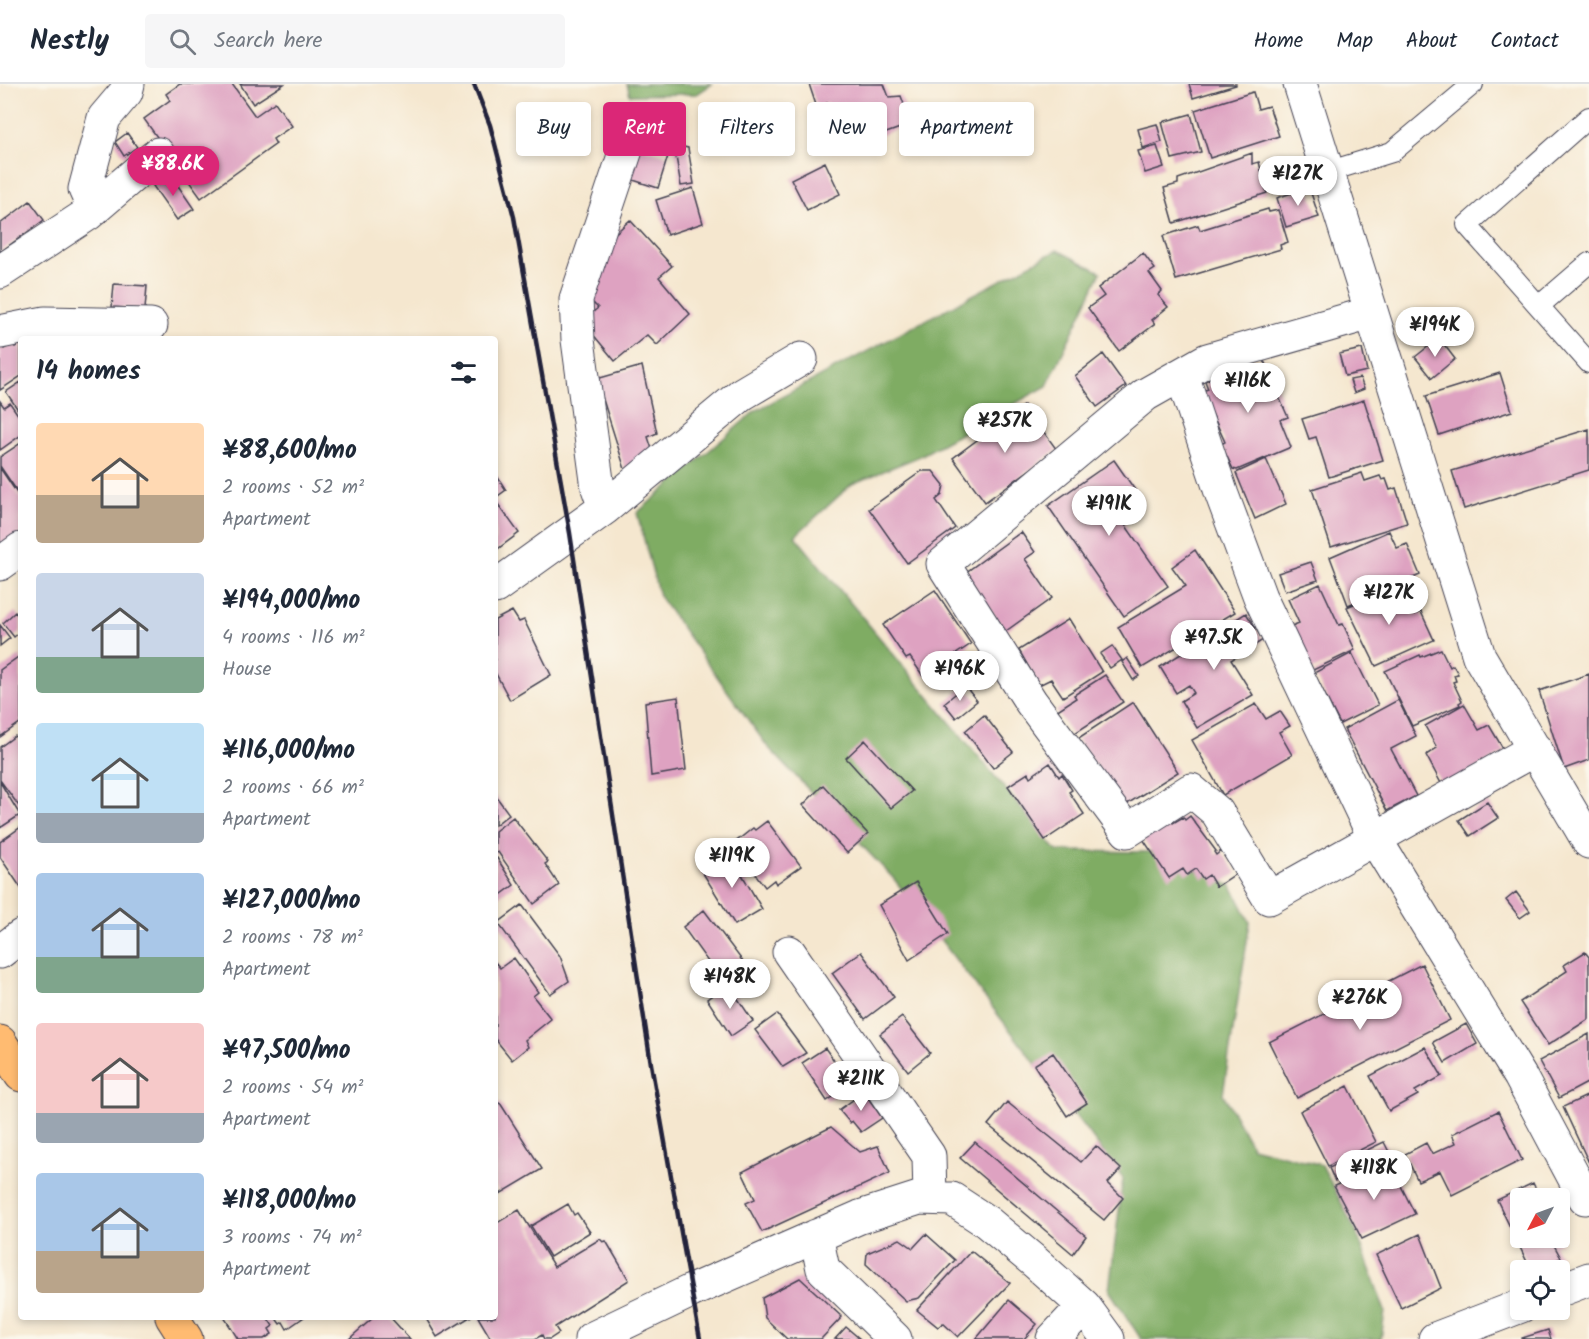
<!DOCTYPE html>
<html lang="en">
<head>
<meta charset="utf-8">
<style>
  body { margin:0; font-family:Kalam,sans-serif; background:#f6f6f7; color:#1f2937; height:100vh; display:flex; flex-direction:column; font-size:22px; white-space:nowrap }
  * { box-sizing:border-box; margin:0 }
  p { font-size:20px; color:#747a83 }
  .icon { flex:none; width:33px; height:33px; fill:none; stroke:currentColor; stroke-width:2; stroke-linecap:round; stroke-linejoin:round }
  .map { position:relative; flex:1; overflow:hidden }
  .drawer { position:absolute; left:18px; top:252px; width:480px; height:984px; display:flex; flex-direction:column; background:#fff; border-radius:6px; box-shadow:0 3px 9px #0003 }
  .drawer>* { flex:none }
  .top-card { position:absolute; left:516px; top:18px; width:570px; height:54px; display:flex; gap:12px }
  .needle { width:39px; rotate:229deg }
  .fabs { position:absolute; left:1510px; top:1104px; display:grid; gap:12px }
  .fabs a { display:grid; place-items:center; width:60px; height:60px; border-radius:6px; background:#fff; box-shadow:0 3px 9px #0003; font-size:30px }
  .price { position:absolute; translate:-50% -51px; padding:0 14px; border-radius:21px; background:#fff; color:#222; font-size:20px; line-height:39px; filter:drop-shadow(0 2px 3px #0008) }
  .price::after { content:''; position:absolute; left:50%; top:36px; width:18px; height:14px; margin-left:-9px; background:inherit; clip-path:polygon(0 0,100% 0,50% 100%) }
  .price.current { background:#db2777; color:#fff }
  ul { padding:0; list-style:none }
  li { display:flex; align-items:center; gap:18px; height:150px; padding:0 18px }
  li span { display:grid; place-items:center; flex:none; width:168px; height:120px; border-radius:6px; color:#555 }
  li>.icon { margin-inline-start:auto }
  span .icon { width:72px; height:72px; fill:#fffc; stroke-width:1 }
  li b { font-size:26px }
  h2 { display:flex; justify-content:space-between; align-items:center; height:72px; padding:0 18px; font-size:26px }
  .pill { padding:0 21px; border-radius:6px; background:#fff; box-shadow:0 3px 9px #0003; font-size:21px; line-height:54px }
  .pill.current { background:#db2777; color:#fff }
  header { display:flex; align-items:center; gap:36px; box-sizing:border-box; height:84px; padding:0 30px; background:#fff; border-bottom:2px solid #e0e1e3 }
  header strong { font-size:28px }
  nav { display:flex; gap:33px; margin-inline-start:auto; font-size:21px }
  .search { width:420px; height:54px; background:#f6f6f7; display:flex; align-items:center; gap:15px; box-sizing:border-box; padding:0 21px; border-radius:6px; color:#747a83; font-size:22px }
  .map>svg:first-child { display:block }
  .forest { fill:#7fac64; stroke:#506750; stroke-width:1.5 }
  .building { fill:#dea2c1 }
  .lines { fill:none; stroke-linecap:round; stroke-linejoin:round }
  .lane-casing { stroke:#424051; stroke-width:22 }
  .street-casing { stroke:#424051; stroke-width:35 }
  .primary-casing { stroke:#424051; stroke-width:35 }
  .lane { stroke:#fff; stroke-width:20 }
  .street { stroke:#fff; stroke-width:33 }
  .primary { stroke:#ffbb71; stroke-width:33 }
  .rail { stroke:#22223b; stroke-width:4.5 }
</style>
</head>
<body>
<header>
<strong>Nestly</strong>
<div class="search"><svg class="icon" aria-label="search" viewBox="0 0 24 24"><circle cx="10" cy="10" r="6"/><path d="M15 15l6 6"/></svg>Search here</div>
<nav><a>Home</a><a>Map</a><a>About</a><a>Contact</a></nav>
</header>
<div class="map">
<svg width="1589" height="1255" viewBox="0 0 1589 1255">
  <rect width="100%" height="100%" fill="#fbf7ec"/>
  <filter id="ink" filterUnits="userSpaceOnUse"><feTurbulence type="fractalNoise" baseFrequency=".0167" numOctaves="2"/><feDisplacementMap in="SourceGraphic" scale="12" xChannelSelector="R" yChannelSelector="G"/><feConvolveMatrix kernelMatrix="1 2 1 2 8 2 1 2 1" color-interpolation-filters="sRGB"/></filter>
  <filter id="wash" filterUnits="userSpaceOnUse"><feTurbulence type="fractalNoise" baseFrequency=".008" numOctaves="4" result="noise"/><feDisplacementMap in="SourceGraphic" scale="24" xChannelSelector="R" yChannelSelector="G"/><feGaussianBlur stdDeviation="1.35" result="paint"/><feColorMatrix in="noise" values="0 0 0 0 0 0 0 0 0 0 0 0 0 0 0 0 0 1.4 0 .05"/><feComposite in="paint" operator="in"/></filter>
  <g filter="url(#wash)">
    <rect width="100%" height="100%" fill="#f5e7cf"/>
    <!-- forest -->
    <path class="forest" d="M627 0H712L697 10 630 11Z
      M1057 166 1101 188 1047 302 920 372 852 400 795 452 1057 767 1155 768 1232 802 1250 838 1223 1010 1252 1063 1322 1081 1357 1150 1385 1227 1381 1255H1141L1109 1206 1123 1094 894 795 767 662 659 512 637 429 755 327Z"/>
    <g id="blocks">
      <!-- building -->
      <path class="building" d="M180 0H232L255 32 275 18 292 42 273 55 276 60 201 114 144 35 170 16 166 10Z
        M240 0H284L253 20Z
        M809 0H884L889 13 901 12 911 40 856 60 855 55 843 59 827 19 817 24Z
        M1189 0H1236V1L1193 14Z
        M1253 8 1258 25 1269 22 1279 52 1210 74 1195 26Z
        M1191 30 1201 68 1172 75 1162 38Z
        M1157 40 1162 58 1143 64 1138 45Z
        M127 49 137 63 124 72 115 58Z
        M674 61 688 64 694 100 681 102Z
        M1157 62 1164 83 1145 89 1138 67Z
        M640 63 668 72 658 104 630 95Z
        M1252 69V80L1259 78 1267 109 1174 139 1164 104 1178 100V95Z
        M825 78 840 110 807 126 791 95Z
        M170 90 194 125 177 136 153 102Z
        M1309 103 1319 133 1286 143 1277 114Z
        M693 104 703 139 667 151 656 116Z
        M30 117 44 136 0 168V140Z
        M1268 125 1269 128 1278 126 1288 158 1280 161 1281 165 1176 196 1163 152 1198 141 1200 146Z
        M630 136 672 182 659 193 690 230 657 261 647 251 615 277 582 237 598 224 588 214 607 157Z
        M1143 169 1155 185 1149 189 1162 207 1158 211 1168 223 1152 236 1155 240 1119 267 1088 224 1104 212 1098 204Z
        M114 200 147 202 145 225 112 223Z
        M1439 254 1455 275 1432 294 1415 273Z
        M0 259 4 265 12 261 15 263 21 259V292L0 306Z
        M1362 265 1367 287 1345 292 1339 270Z
        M1103 270 1126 302 1097 323 1075 292Z
        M1263 275 1281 311 1279 313 1288 333 1280 336 1291 363 1237 386 1233 385 1221 360 1225 358 1202 307 1208 305 1205 297 1229 286 1230 288Z
        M642 282 657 349 648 353 654 371 628 395 602 312 597 313 593 296Z
        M1500 289 1512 327 1439 351 1426 312Z
        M1360 294 1364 305 1354 309 1350 296Z
        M21 298V330L6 308Z
        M1364 316 1383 376 1329 393 1316 353 1309 355 1302 335Z
        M0 317 4 323 10 319 21 335V351L0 366Z
        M1024 321 1057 366 985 418 953 374Z
        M1589 345V386L1464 425 1452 387Z
        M21 359V413L0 382V373Z
        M1266 375 1286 420 1255 435 1236 389Z
        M1114 376 1142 416 1119 432 1168 502 1124 532 1048 422Z
        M0 384 21 415V449L0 461Z
        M922 387H933L944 401 942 411 936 416 955 444 907 479 869 425Z
        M495 389 506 406 495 414Z
        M1362 389 1365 397 1380 392 1382 396 1386 395 1390 406 1396 404 1407 439 1331 463 1312 405Z
        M495 416 519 449 495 467Z
        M1389 447 1397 464 1407 460 1420 491 1348 521 1330 473Z
        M1021 448 1035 468 1025 475 1052 514 1006 547 965 489Z
        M1195 466 1235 528 1142 584 1118 543 1186 502 1172 483Z
        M1311 478 1318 496 1285 507 1278 489Z
        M1320 500 1339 541 1343 540 1355 566 1309 588 1289 543 1299 539 1288 515Z
        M1400 504 1412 531 1421 528 1434 556 1376 582 1347 523 1370 513 1372 516Z
        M935 506 971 560 923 592 910 573 906 575 883 541Z
        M512 527 519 538 524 536 551 591 510 616 495 588V536Z
        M15 528 21 535V547L14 553 3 539Z
        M1246 529 1263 556 1231 576 1253 611 1197 644 1181 617 1194 609 1189 601 1176 609 1160 583Z
        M1069 535 1102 588 1063 613 1051 595 1039 601 1019 566Z
        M0 541 10 554 0 562Z
        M1112 562 1122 576 1110 584 1100 570Z
        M1441 565 1450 583 1453 581 1458 590 1454 591 1456 597 1453 598 1462 617 1459 619 1460 621 1412 642 1385 587 1420 571 1421 573Z
        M1352 569 1378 621 1340 640 1314 589Z
        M21 571V638L0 653V586Z
        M1127 574 1139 592 1133 596 1122 578Z
        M1589 590V676L1564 685 1539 607Z
        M1105 591 1123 618 1072 651 1056 627 1076 614 1074 611Z
        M965 602 977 617 956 634 944 619Z
        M678 613 686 686 651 692 645 618Z
        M1398 616 1416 652 1391 665 1416 712 1387 727 1344 645Z
        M1133 618 1178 688 1124 722 1077 655Z
        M1256 620 1266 635 1280 627 1290 642 1279 648 1292 671 1223 711 1192 656Z
        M1464 620 1479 646 1489 641 1505 668 1443 703 1426 671 1437 664 1425 642Z
        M984 631 1013 668 993 684 965 647Z
        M15 652 21 660V725L0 696V663Z
        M865 656 912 707 891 724 846 674Z
        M1050 679 1059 693 1062 690 1072 706 1069 708 1084 730 1045 756 1008 702 1028 689 1030 693Z
        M0 698 20 731 0 744Z
        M823 701 868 750 847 769 803 721Z
        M495 711 509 730 495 741Z
        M1487 718 1498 734 1470 752 1459 736Z
        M1190 732 1216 767 1214 768 1216 771 1221 767 1237 789 1216 803 1209 791 1203 795 1196 785 1187 791 1183 785 1169 794 1143 755 1171 736 1173 739 1183 733 1185 736Z
        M513 733 548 778 545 780 559 801 534 820 498 768 495 770V747Z
        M767 737 801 782 776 800 774 796 765 803 733 760 753 744 755 746Z
        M21 743V804L0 773V758Z
        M729 768 762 825 735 841 701 786Z
        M497 774 514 801 495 815V775Z
        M916 798 948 850 909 876 879 821Z
        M1516 808 1530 827 1520 834 1506 816Z
        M522 821 560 872 569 897 550 910 498 839Z
        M704 826 744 879 721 896 683 843Z
        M861 868 894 913 865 935 832 889Z
        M1585 868 1589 873V935L1548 961 1520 918 1567 887 1564 881Z
        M514 874 538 908 533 912 551 935 525 956 528 963 512 976 495 955V878L500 884Z
        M1422 880 1450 936 1297 1014 1269 958Z
        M728 900 753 937 731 952 707 915Z
        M777 930 806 969 783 983 755 946Z
        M902 933 930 969 908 987 880 950Z
        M1466 940 1477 960 1445 979 1433 958Z
        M1589 950V998L1559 1014 1539 977Z
        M1425 963 1442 992 1415 1007 1418 1011 1389 1027 1370 992Z
        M825 964 851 1000 827 1017 802 979Z
        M1053 969 1087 1019 1067 1032 1034 981Z
        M1348 1002 1376 1058 1328 1082 1300 1027Z
        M864 1008 882 1034 861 1048 852 1037 850 1039 839 1026Z
        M1589 1011V1079L1563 1023Z
        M1007 1018 1081 1078 1096 1062 1121 1085 1108 1099 1123 1114 1104 1136 988 1041Z
        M500 1019 542 1085 500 1110 495 1101V1021Z
        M1498 1027 1522 1076 1452 1111 1440 1087 1418 1097 1405 1070 1426 1059 1432 1070 1456 1059 1452 1050Z
        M831 1043 860 1068 878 1062 890 1089 762 1148 746 1119 755 1115 742 1088Z
        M975 1058 1086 1152 1073 1170 960 1074Z
        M1384 1058 1390 1070 1335 1097 1329 1084Z
        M1383 1080 1389 1093 1395 1090 1415 1130 1362 1155 1334 1102Z
        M1533 1099 1540 1114H1521V1154H1559L1561 1158 1554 1161 1561 1174 1531 1186 1497 1116Z
        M568 1120 574 1131 577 1129 590 1148 550 1173 531 1142Z
        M519 1126 554 1183 600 1155 603 1158 606 1157 629 1196 555 1243 559 1249 550 1255H544L542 1251 535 1255H491L478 1233H495V1140Z
        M926 1150 955 1176 919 1214 906 1217 866 1180 867 1169 900 1155 913 1164Z
        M1420 1150 1441 1204 1401 1224 1376 1171Z
        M971 1167 1010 1199 958 1253 943 1239 938 1243 917 1226Z
        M800 1194 842 1233 821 1255H787L765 1234 762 1214Z
        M1009 1216 1037 1240 1024 1255H976Z
        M224 1233H267L273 1242 269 1245 272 1250 264 1255H238Z
        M275 1233H304L287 1245 283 1238 280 1240Z
        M374 1233H390L410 1255H349Z
        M425 1233H470L437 1253Z
        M846 1243 860 1255H835Z
        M1548 1246 1551 1255H1522V1254Z"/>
    </g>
  </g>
  <g filter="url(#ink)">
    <use href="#blocks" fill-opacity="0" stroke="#424051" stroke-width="1.5"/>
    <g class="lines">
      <!-- lane casing -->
      <g class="lane-casing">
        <path id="lane" d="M1589 33 1467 141 1589 279
          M1327 88 1392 68 1473 0
          M1539 222 1589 179"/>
      </g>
      <!-- street casing -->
      <g class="street-casing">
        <path id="street" d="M1300 0 1479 572 1589 758
          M94 125 85 105 104 34 126 8 128 0
          M0 188 88 130 158 70
          M1371 229 1207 276 1145 311 943 480 1031 618 1127 747 1191 706 1217 728 1269 814 1535 665
          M0 248 45 239 151 241
          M1182 291 1222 411 1260 513 1375 755 1520 992 1585 1114
          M605 424 598 404 578 256 576 215 636 36
          M0 480 21 465
          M495 503 605 424 742 310 801 275
          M0 868 21 852
          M789 868 929 1072 930 1114
          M816 1152 823 1185 895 1255
          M1560 1206 1589 1195
          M591 1255 691 1207 860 1133 919 1114 952 1115 987 1138 1035 1178 1084 1222 1108 1255
          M1053 1255 1084 1222
          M1435 1255 1521 1222"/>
      </g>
      <!-- primary casing -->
      <g class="primary-casing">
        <path id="primary" d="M0 958 21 991
          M172 1233 186 1255"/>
      </g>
      <!-- lane -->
      <use href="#lane" class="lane"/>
      <!-- street -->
      <use href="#street" class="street"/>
      <!-- primary -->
      <use href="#primary" class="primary"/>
      <!-- rail -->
      <path class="rail" d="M474 0 490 41 514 133 570 449 651 980 700 1255"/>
    </g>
  </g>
</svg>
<div class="fabs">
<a><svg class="needle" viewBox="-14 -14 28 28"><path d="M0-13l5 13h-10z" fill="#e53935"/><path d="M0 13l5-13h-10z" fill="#747a83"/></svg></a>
<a><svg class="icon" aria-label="locate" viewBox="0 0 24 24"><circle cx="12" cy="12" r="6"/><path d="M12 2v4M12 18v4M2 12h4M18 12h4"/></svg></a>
</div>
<b class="price current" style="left:173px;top:113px">¥88.6K</b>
<b class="price" style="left:1298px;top:123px">¥127K</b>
<b class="price" style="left:1435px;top:274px">¥194K</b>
<b class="price" style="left:1248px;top:330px">¥116K</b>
<b class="price" style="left:1005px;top:370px">¥257K</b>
<b class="price" style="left:1109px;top:453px">¥191K</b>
<b class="price" style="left:1389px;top:542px">¥127K</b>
<b class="price" style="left:1214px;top:587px">¥97.5K</b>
<b class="price" style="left:960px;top:618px">¥196K</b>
<b class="price" style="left:732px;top:805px">¥119K</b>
<b class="price" style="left:730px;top:926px">¥148K</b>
<b class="price" style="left:1360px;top:947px">¥276K</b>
<b class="price" style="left:861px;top:1028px">¥211K</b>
<b class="price" style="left:1374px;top:1117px">¥118K</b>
<div class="top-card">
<a class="pill">Buy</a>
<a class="pill current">Rent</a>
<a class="pill">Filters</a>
<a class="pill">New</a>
<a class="pill">Apartment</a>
</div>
<section class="drawer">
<h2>14 homes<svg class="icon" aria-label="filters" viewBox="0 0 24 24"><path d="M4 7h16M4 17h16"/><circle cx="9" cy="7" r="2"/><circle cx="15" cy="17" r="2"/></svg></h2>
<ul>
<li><span style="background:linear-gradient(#ffd9b3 60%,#b9a48a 0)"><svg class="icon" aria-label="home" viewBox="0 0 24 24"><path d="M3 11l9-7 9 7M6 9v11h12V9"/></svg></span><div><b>¥88,600/mo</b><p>2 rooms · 52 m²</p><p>Apartment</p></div></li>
<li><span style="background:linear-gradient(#c9d6e8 70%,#7fa58c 0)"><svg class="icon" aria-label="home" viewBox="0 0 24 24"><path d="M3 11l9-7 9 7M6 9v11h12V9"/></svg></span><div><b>¥194,000/mo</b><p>4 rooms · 116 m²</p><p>House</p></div></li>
<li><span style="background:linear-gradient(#bfe0f5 75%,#9aa5b1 0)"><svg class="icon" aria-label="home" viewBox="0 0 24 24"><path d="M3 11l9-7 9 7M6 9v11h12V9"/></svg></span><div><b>¥116,000/mo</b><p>2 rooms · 66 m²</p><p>Apartment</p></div></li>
<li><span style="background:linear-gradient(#a9c7e8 70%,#7fa58c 0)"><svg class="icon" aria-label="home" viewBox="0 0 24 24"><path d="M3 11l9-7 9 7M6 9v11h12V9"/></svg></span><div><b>¥127,000/mo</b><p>2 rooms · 78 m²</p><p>Apartment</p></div></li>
<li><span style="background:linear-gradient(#f6c9c9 75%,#9aa5b1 0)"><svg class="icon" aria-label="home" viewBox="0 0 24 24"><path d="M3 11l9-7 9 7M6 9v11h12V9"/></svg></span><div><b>¥97,500/mo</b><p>2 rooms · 54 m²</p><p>Apartment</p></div></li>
<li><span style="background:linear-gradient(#a9c7e8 65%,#b9a48a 0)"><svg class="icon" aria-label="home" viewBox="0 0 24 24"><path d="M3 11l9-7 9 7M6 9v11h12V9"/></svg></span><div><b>¥118,000/mo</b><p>3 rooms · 74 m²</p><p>Apartment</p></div></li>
</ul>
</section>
</div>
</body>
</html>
